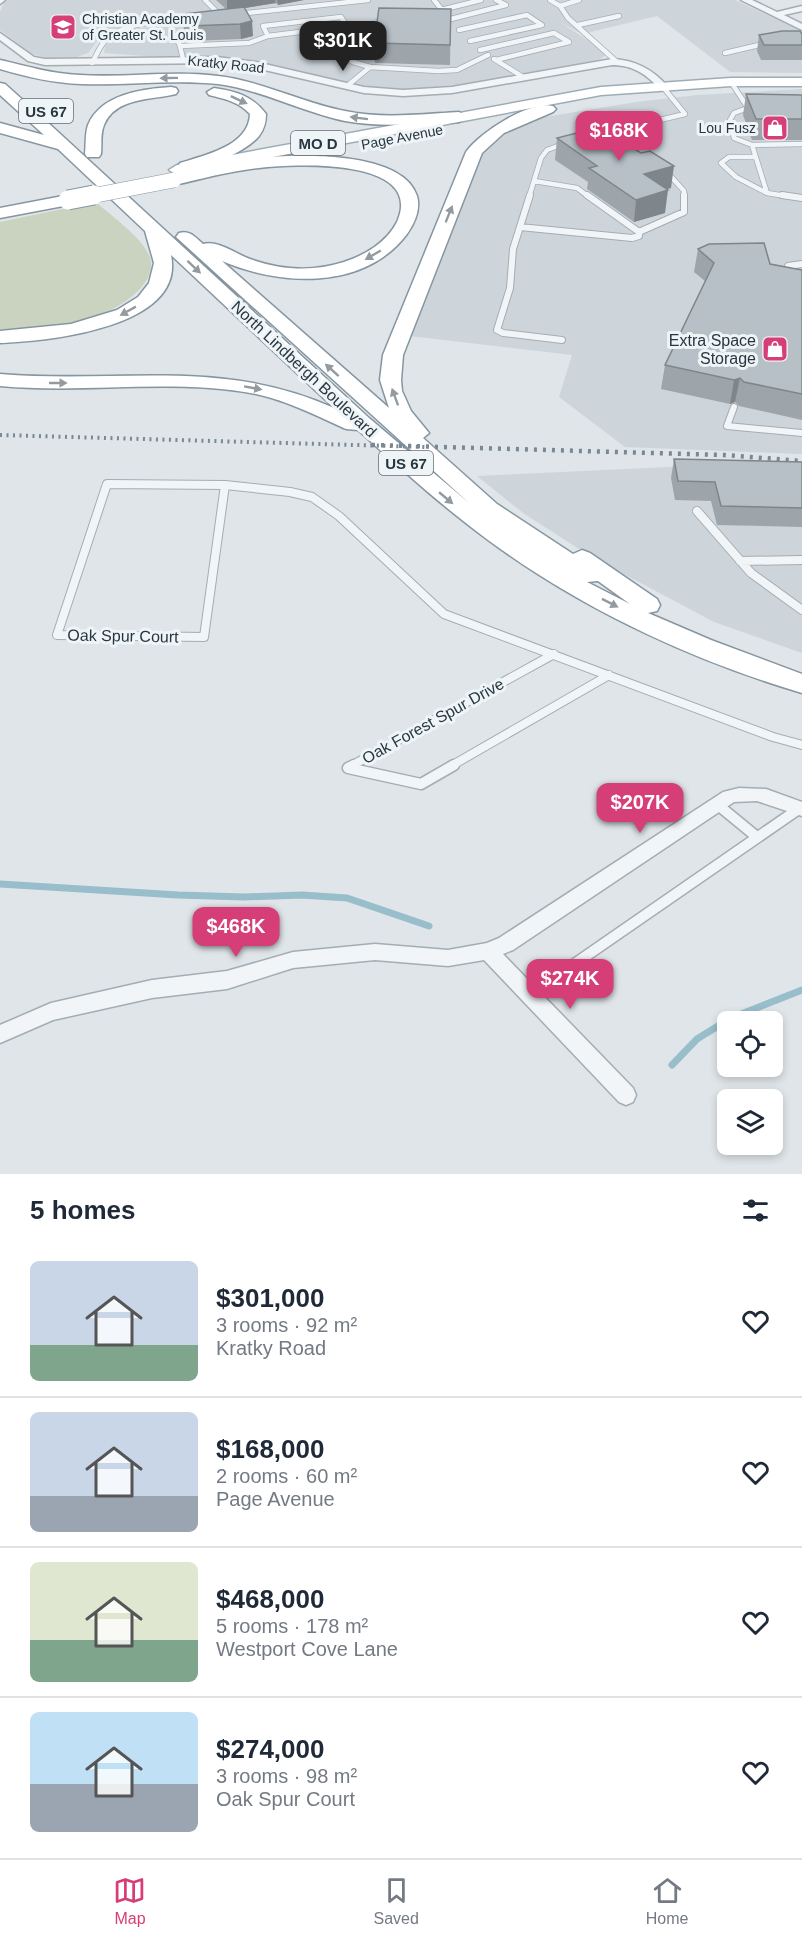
<!DOCTYPE html>
<html lang="en">
<head>
<meta charset="utf-8">
<style>
  body { margin:0; font-family:Arial,sans-serif; background:#f6f6f7; color:#1f2937; height:100vh; display:flex; flex-direction:column; font-size:22px; white-space:nowrap }
  * { box-sizing:border-box; margin:0 }
  p { font-size:20px; color:#747a83 }
  .icon { flex:none; width:33px; height:33px; fill:none; stroke:currentColor; stroke-width:2; stroke-linecap:round; stroke-linejoin:round }
  .map { position:relative; height:1174px; overflow:hidden }
  .side { display:flex; flex-direction:column; background:#fff; flex:1 }
  .side>* { flex:none }
  .tools { position:absolute; left:717px; top:1011px; display:grid; gap:12px }
  .tools a { display:grid; place-items:center; width:66px; height:66px; border-radius:9px; background:#fff; box-shadow:0 3px 9px #0003; font-size:30px }
  .price { position:absolute; translate:-50% -51px; padding:0 14px; border-radius:12px; background:#d53e77; color:#fff; font-size:20px; line-height:39px; filter:drop-shadow(0 2px 3px #0008) }
  .price::after { content:''; position:absolute; left:50%; top:36px; width:18px; height:14px; margin-left:-9px; background:inherit; clip-path:polygon(0 0,100% 0,50% 100%) }
  .price.selected { background:#222; color:#fff }
  ul { padding:0; list-style:none }
  li { display:flex; align-items:center; gap:18px; height:150px; padding:0 30px }
  li+li { border-top:2px solid #e0e1e3 }
  li span { display:grid; place-items:center; flex:none; width:168px; height:120px; border-radius:9px; color:#555 }
  li>.icon { margin-inline-start:auto }
  span .icon { width:72px; height:72px; fill:#fffc; stroke-width:1 }
  li b { font-size:26px }
  h2 { display:flex; justify-content:space-between; align-items:center; height:72px; padding:0 30px; font-size:26px }
  .dock { display:flex; justify-content:space-around; align-items:center; height:84px; border-top:2px solid #e0e1e3; background:#fff; font-size:16px; color:#747a83 }
  .dock a { display:grid; justify-items:center; gap:3px }
  .dock .selected { color:#d53e77 }
  .map>svg:first-child { display:block }
  .built { fill:#cdd5db }
  .green { fill:#c9d3c0 }
  .lines { fill:none; stroke-linecap:round; stroke-linejoin:round }
  .stream { stroke:#98bdcb; stroke-width:7 }
  .service-far3-casing { stroke:#a4adb3; stroke-width:6 }
  .service-far2-casing { stroke:#a4adb3; stroke-width:8 }
  .service-far1-casing { stroke:#a4adb3; stroke-width:10 }
  .service-casing { stroke:#a4adb3; stroke-width:13 }
  .minor-casing { stroke:#a4adb3; stroke-width:3 }
  .primary-casing { stroke:#9eadb5; stroke-width:3 }
  .trunk-casing { stroke:#8696a1; stroke-width:3 }
  .service-far3 { stroke:#f2f5f7; stroke-width:4.5 }
  .service-far2 { stroke:#f2f5f7; stroke-width:6 }
  .service-far1 { stroke:#f2f5f7; stroke-width:8 }
  .service { stroke:#f2f5f7; stroke-width:10 }
  .minor { fill:#f2f5f7; fill-rule:evenodd }
  .primary { fill:#fff; fill-rule:evenodd }
  .trunk { fill:#fff; fill-rule:evenodd }
  .rail-far1 { stroke:#788994; stroke-width:4; stroke-dasharray:2 4.5; stroke-linecap:butt }
  .rail { stroke:#788994; stroke-width:4.5; stroke-dasharray:3 6; stroke-linecap:butt }
  .trunk-bridge-far1-casing { stroke:#8696a1; stroke-width:16; stroke-linecap:butt }
  .trunk-bridge-casing { stroke:#8696a1; stroke-width:21; stroke-linecap:butt }
  .trunk-bridge-far1 { stroke:#fff; stroke-width:15 }
  .trunk-bridge { stroke:#fff; stroke-width:19 }
  .wall { fill:#9da5aa }
  .shaded-wall { fill:#7f868b }
  .building { fill:#b6c0c6; stroke:#7f868b; stroke-width:1.5 }
  .oneway { fill:#939ba0 }
  .labels { text-anchor:middle; dominant-baseline:central; stroke-width:6; stroke-linejoin:round; paint-order:stroke }
  .far-poi-label { font-size:14px; fill:#273741; stroke:#eff4f7; text-anchor:start }
  .far-street-label { font-size:14px; fill:#273741; stroke:#eff4f7 }
  .shield { fill:#eff4f7; stroke:#637078; stroke-width:1.5 }
  .shield-label { font-size:15px; font-weight:bold; fill:#273741 }
  .poi-label { font-size:16px; fill:#273741; stroke:#eff4f7; text-anchor:end }
  .street-label { font-size:16px; fill:#273741; stroke:#eff4f7 }
</style>
</head>
<body>
<div class="map">
<svg width="802" height="1174" viewBox="0 0 802 1174">
  <rect width="100%" height="100%" fill="#dfe5e9"/>
  <!-- built -->
  <path class="built" d="M5 0H735L802 31V73L730 72 657 16 582 34 559 22 604 50 605 56 598 60 456 87 394 91 365 87 271 65 104 53 105 46 116 36 133 29 210 20 136 25 116 29 100 37 88 53 77 57 46 58 30 53 0 30V12Z
    M802 89V454L625 447 559 397 572 355 409 336 478 158 487 143 514 125 545 117 636 102 697 95Z
    M691 466 802 470V653L714 622 590 556 523 513 477 476Z"/>
  <!-- green -->
  <path class="green" d="M96 202C111 216 148 241 151 262 152 274 146 282 139 290 105 324 46 329 0 329V222Z"/>
  <g class="lines">
    <!-- stream -->
    <path class="stream" d="M0 884 178 895 244 897 302 895 347 898 429 926
      M672 1065 697 1039 731 1018 802 990"/>
    <!-- service-far3 casing -->
    <g class="service-far3-casing">
      <path id="service-far3" d="M205 0 221 16
        M434 0 448 17
        M550 0 560 6 568 18 617 62
        M560 6 579 0
        M441 10 481 0
        M238 14 368 0
        M341 17 347 26 268 36 263 26Z
        M443 21 506 5 496 0
        M386 22H377L370 34 316 43 311 46 342 55 353 62 370 67 438 71 457 70 488 55
        M578 25 619 16
        M459 30 527 15 542 25 470 41
        M175 35 180 46
        M480 50 554 33 569 42 496 60
        M725 53 768 43
        M183 59 180 46 249 43 268 36
        M494 59 523 77
        M92 63C96 56 99 48 104 42 123 20 164 22 191 20
        M731 82 748 108H751
        M347 86 370 67
        M748 108 734 113 730 120 734 138 752 145 802 144
        M601 134 685 114 663 87
        M752 145 767 193 792 197
        M755 157H729L721 163 736 177 767 193
        M666 171 684 191V197
        M534 181 577 188 589 197
        M529 197 541 158 547 150 566 143"/>
    </g>
    <!-- service-far2 casing -->
    <g class="service-far2-casing">
      <path id="service-far2" d="M530 195 513 249 510 288 497 330 503 333 562 340
        M782 195 802 198
        M520 227 632 238 639 236V232L587 195
        M639 232 684 212V195
        M802 264 788 266 787 279 802 288
        M734 407 727 426 802 433"/>
    </g>
    <!-- service-far1 casing -->
    <g class="service-far1-casing">
      <path id="service-far1" d="M107 484 225 485 204 637 57 635Z
        M225 485 290 492 312 497 339 516 444 614 773 737 802 745
        M697 511 751 573 802 610
        M740 561 802 560
        M351 766 554 654
        M451 766 609 675"/>
    </g>
    <!-- service casing -->
    <g class="service-casing">
      <path id="service" d="M354 765 348 768 421 784 454 765
        M718 805 757 837
        M531 994 800 808"/>
    </g>
    <!-- minor casing -->
    <g class="minor-casing">
      <path id="minor" d="M0 0H5L0 4Z
        M741 0H752L777 12 802 6V11L784 15 802 24V30Z
        M0 33 34 57 45 59 217 57 256 62 364 87 403 90 452 87 612 59C635 60 653 69 668 87L660 89C646 74 633 65 612 65L452 93 403 96 364 93 256 68 217 63 45 65 28 61 0 40Z
        M739 788 766 789 802 802V816L757 801 734 802 513 950 503 954 633 1088 636 1095 633 1102 626 1105 619 1102 484 960 448 966 375 960 293 968 227 989 152 998 53 1020 0 1043V1025L51 1003 152 980 227 971 293 952 375 944 448 950 487 943 499 938 723 792Z"/>
    </g>
    <!-- primary casing -->
    <g class="primary-casing">
      <path id="primary" d="M731 78H802V86H731L601 95 177 175 169 170 177 165 601 87Z"/>
    </g>
    <!-- trunk casing -->
    <g class="trunk-casing">
      <path id="trunk" d="M0 60C27 66 52 74 80 75 126 78 172 70 218 76 262 81 302 103 345 111 383 119 421 114 459 112L467 117 459 122C421 123 383 128 345 121 302 112 262 90 218 84 172 79 126 86 81 84 53 83 27 77 0 69Z
        M0 83 5 84 44 119 369 418 469 503 176 237 179 233C190 230 195 237 203 244 218 240 236 254 250 259 280 270 313 272 344 262 365 255 387 242 397 222 426 157 293 164 259 168 230 171 202 179 174 185L166 180 168 177C197 169 228 162 257 158 296 154 402 150 417 196 421 210 414 224 407 234 364 291 280 286 222 261L389 408 380 380 383 355 466 152C479 133 530 100 553 106L556 109 553 112 504 133 482 153 403 355 401 380 402 391 411 411 429 433 423 438 497 504 573 554 582 550 590 553 657 599 660 605 657 611 648 613 711 640 802 674V693C697 662 591 613 502 550 451 514 404 472 358 430L346 429C317 416 288 401 256 394 172 378 85 394 0 386V374C119 384 220 357 334 408L171 255C186 328 47 341 0 343V331L71 324 117 310 138 297 149 283 154 263 145 231 58 149 0 133V123L44 135 0 95ZM598 581 630 604 587 582Z
        M171 87 176 88 178 91 176 94C153 100 115 97 104 125 100 134 102 145 101 154L99 157H87L85 154C86 145 85 134 88 125 101 94 142 89 171 87Z
        M214 88C235 91 253 96 266 114 266 123 264 129 259 136 247 151 198 174 180 169L178 166 180 163C205 155 249 146 250 114 239 102 225 99 209 95L207 92Z
        M68 195 74 196 76 200 74 204 0 218V208Z"/>
    </g>
    <!-- service-far3 -->
    <use href="#service-far3" class="service-far3"/>
    <!-- service-far2 -->
    <use href="#service-far2" class="service-far2"/>
    <!-- service-far1 -->
    <use href="#service-far1" class="service-far1"/>
    <!-- service -->
    <use href="#service" class="service"/>
    <!-- minor -->
    <use href="#minor" class="minor"/>
    <!-- primary -->
    <use href="#primary" class="primary"/>
    <!-- trunk -->
    <use href="#trunk" class="trunk"/>
    <!-- rail-far1 -->
    <path class="rail-far1" d="M0 435 426 447"/>
    <!-- rail -->
    <path class="rail" d="M372 445 724 455 802 461"/>
    <!-- trunk-bridge-far1 casing -->
    <g class="trunk-bridge-far1-casing">
      <path id="trunk-bridge-far1" d="M86 197 174 180"/>
    </g>
    <!-- trunk-bridge casing -->
    <g class="trunk-bridge-casing">
      <path id="trunk-bridge" d="M68 200 94 195"/>
    </g>
    <!-- trunk-bridge-far1 -->
    <use href="#trunk-bridge-far1" class="trunk-bridge-far1"/>
    <!-- trunk-bridge -->
    <use href="#trunk-bridge" class="trunk-bridge"/>
  </g>
  <!-- wall -->
  <path class="wall" d="M216 0H304L278 5 276 3 244 8 253 36 241 39 190 41 184 29 183 14 226 9Z
    M451 9 450 65 375 63 374 43Z
    M802 34V60H761L757 51 759 35Z
    M746 94 802 95V140H752L743 115Z
    M557 138 671 188 666 189 665 213 634 222 587 189 588 182 555 160Z
    M698 249 802 270V420L739 406 735 402 730 404 661 389 665 365 705 281 694 272Z
    M674 459 802 462V527L717 525 711 501 675 500 671 478Z"/>
  <!-- shaded-wall -->
  <path class="shaded-wall" d="M227 0H275L276 3 227 11Z
    M277 0H304L278 5Z
    M252 21 253 36 241 39 240 24Z
    M674 166 671 188 641 196 644 174Z
    M668 190 665 213 634 222 636 200Z
    M740 378 735 402 730 404 734 380Z"/>
  <!-- building -->
  <path class="building" d="M244 7 252 21 240 24 189 26 183 14Z
    M379 8 451 9 450 45 374 43Z
    M782 31H800L802 34V45H764L759 35Z
    M746 94 802 95V119H756Z
    M600 127 641 153 650 151 674 166 644 174 668 190 636 200 589 168 597 166 557 138Z
    M764 243 770 264 802 270V394L744 382 740 378 734 380 665 365 714 263 698 249 709 244Z
    M674 459 802 462V508L721 506 715 482 678 481Z"/>
  <!-- one-way arrows -->
  <defs><path id="oneway-solid" d="M-6-.8H1V-3.2L6.5 0L1 3.2V.8H-6Z" transform="scale(1.5)"/></defs>
  <g class="oneway">
    <use href="#oneway-solid" transform="translate(169 78) rotate(179)"/>
    <use href="#oneway-solid" transform="translate(239 100) rotate(25)"/>
    <use href="#oneway-solid" transform="translate(359 118) rotate(-173)"/>
    <use href="#oneway-solid" transform="translate(449 214) rotate(-68)"/>
    <use href="#oneway-solid" transform="translate(373 255) rotate(150)"/>
    <use href="#oneway-solid" transform="translate(194 267) rotate(43)"/>
    <use href="#oneway-solid" transform="translate(128 311) rotate(151)"/>
    <use href="#oneway-solid" transform="translate(332 370) rotate(-138)"/>
    <use href="#oneway-solid" transform="translate(58 383)"/>
    <use href="#oneway-solid" transform="translate(253 388) rotate(10)"/>
    <use href="#oneway-solid" transform="translate(395 397) rotate(-110)"/>
    <use href="#oneway-solid" transform="translate(446 498) rotate(40)"/>
    <use href="#oneway-solid" transform="translate(610 603) rotate(27)"/>
  </g>
  <!-- icons -->
  <defs>
    <g id="school-square" transform="scale(1.35)"><rect x="-9" y="-9" width="18" height="18" rx="4" fill="#d53e77" stroke="#eff4f7"/><path d="M0-5L7-2L0 1L-7-2ZM-4 1L0 2.5L4 1V4Q0 6-4 4Z" fill="#fff"/></g>
    <g id="shop-square" transform="scale(1.35)"><rect x="-9" y="-9" width="18" height="18" rx="4" fill="#d53e77" stroke="#eff4f7"/><path d="M-5-2.5h2.3a2.7 3.5 0 0 1 5.4 0H5L5.5 6h-11ZM-1.5-2.5h3a1.5 2.3 0 0 0-3 0Z" fill="#fff"/></g>
  </defs>
  <g fill-rule="evenodd">
    <use href="#school-square" x="63" y="27"/>
    <use href="#shop-square" x="775" y="128"/>
    <use href="#shop-square" x="775" y="349"/>
  </g>
  <g class="labels">
    <!-- far-poi labels -->
    <g class="far-poi-label">
      <text x="82" y="19">Christian Academy<tspan x="82" dy="16">of Greater St. Louis</tspan></text>
      <text x="756" y="128" text-anchor="end">Lou Fusz</text>
    </g>
    <!-- far-street labels -->
    <g class="far-street-label">
      <text transform="translate(226 64) rotate(6)">Kratky Road</text>
      <text transform="translate(402 137) rotate(-11)">Page Avenue</text>
    </g>
    <!-- shield labels -->
    <g class="shield">
      <rect x="19" y="99" width="54" height="24" rx="4.5"/>
      <rect x="291" y="131" width="54" height="24" rx="4.5"/>
      <rect x="379" y="451" width="54" height="24" rx="4.5"/>
    </g>
    <g class="shield-label">
      <text x="46" y="111">US 67</text>
      <text x="318" y="143">MO D</text>
      <text x="406" y="463">US 67</text>
    </g>
    <!-- poi labels -->
    <g class="poi-label">
      <text x="756" y="340">Extra Space<tspan x="756" dy="18">Storage</tspan></text>
    </g>
    <!-- street labels -->
    <g class="street-label">
      <text transform="translate(304 369) rotate(43)">North Lindbergh Boulevard</text>
      <text transform="translate(123 636) rotate(1)">Oak Spur Court</text>
      <text transform="translate(433 721) rotate(-29)">Oak Forest Spur Drive</text>
    </g>
  </g>
</svg>
<div class="tools">
<a><svg class="icon" aria-label="locate" viewBox="0 0 24 24"><circle cx="12" cy="12" r="6"/><path d="M12 2v4M12 18v4M2 12h4M18 12h4"/></svg></a>
<a><svg class="icon" aria-label="layers" viewBox="0 0 24 24"><path d="M12 4l9 5-9 5-9-5zM3 14l9 5 9-5"/></svg></a>
</div>
<b class="price selected" style="left:343px;top:72px">$301K</b>
<b class="price" style="left:619px;top:162px">$168K</b>
<b class="price" style="left:640px;top:834px">$207K</b>
<b class="price" style="left:236px;top:958px">$468K</b>
<b class="price" style="left:570px;top:1010px">$274K</b>
</div>
<section class="side">
<h2>5 homes<svg class="icon" aria-label="filters" viewBox="0 0 24 24"><path d="M4 7h16M4 17h16"/><circle cx="9" cy="7" r="2"/><circle cx="15" cy="17" r="2"/></svg></h2>
<ul>
<li><span style="background:linear-gradient(#c9d6e8 70%,#7fa58c 0)"><svg class="icon" aria-label="home" viewBox="0 0 24 24"><path d="M3 11l9-7 9 7M6 9v11h12V9"/></svg></span><div><b>$301,000</b><p>3 rooms · 92 m²</p><p>Kratky Road</p></div><svg class="icon" aria-label="heart" viewBox="0 0 24 24"><path d="M12 20l-8-8c-3-5 5-10 8-4 3-6 11-1 8 4z"/></svg></li>
<li><span style="background:linear-gradient(#c9d6e8 70%,#9aa5b1 0)"><svg class="icon" aria-label="home" viewBox="0 0 24 24"><path d="M3 11l9-7 9 7M6 9v11h12V9"/></svg></span><div><b>$168,000</b><p>2 rooms · 60 m²</p><p>Page Avenue</p></div><svg class="icon" aria-label="heart" viewBox="0 0 24 24"><path d="M12 20l-8-8c-3-5 5-10 8-4 3-6 11-1 8 4z"/></svg></li>
<li><span style="background:linear-gradient(#dfe7d0 65%,#7fa58c 0)"><svg class="icon" aria-label="home" viewBox="0 0 24 24"><path d="M3 11l9-7 9 7M6 9v11h12V9"/></svg></span><div><b>$468,000</b><p>5 rooms · 178 m²</p><p>Westport Cove Lane</p></div><svg class="icon" aria-label="heart" viewBox="0 0 24 24"><path d="M12 20l-8-8c-3-5 5-10 8-4 3-6 11-1 8 4z"/></svg></li>
<li><span style="background:linear-gradient(#bfe0f5 60%,#9aa5b1 0)"><svg class="icon" aria-label="home" viewBox="0 0 24 24"><path d="M3 11l9-7 9 7M6 9v11h12V9"/></svg></span><div><b>$274,000</b><p>3 rooms · 98 m²</p><p>Oak Spur Court</p></div><svg class="icon" aria-label="heart" viewBox="0 0 24 24"><path d="M12 20l-8-8c-3-5 5-10 8-4 3-6 11-1 8 4z"/></svg></li>
</ul>
</section>
<nav class="dock">
<a class="selected"><svg class="icon" aria-label="map" viewBox="0 0 24 24"><path d="M3 6l6-2 6 2 6-2v14l-6 2-6-2-6 2zM9 4v14M15 6v14"/></svg>Map</a>
<a><svg class="icon" aria-label="saved" viewBox="0 0 24 24"><path d="M7 4h10v16l-5-4-5 4z"/></svg>Saved</a>
<a><svg class="icon" aria-label="home" viewBox="0 0 24 24"><path d="M3 11l9-7 9 7M6 9v11h12V9"/></svg>Home</a>
</nav>
</body>
</html>
